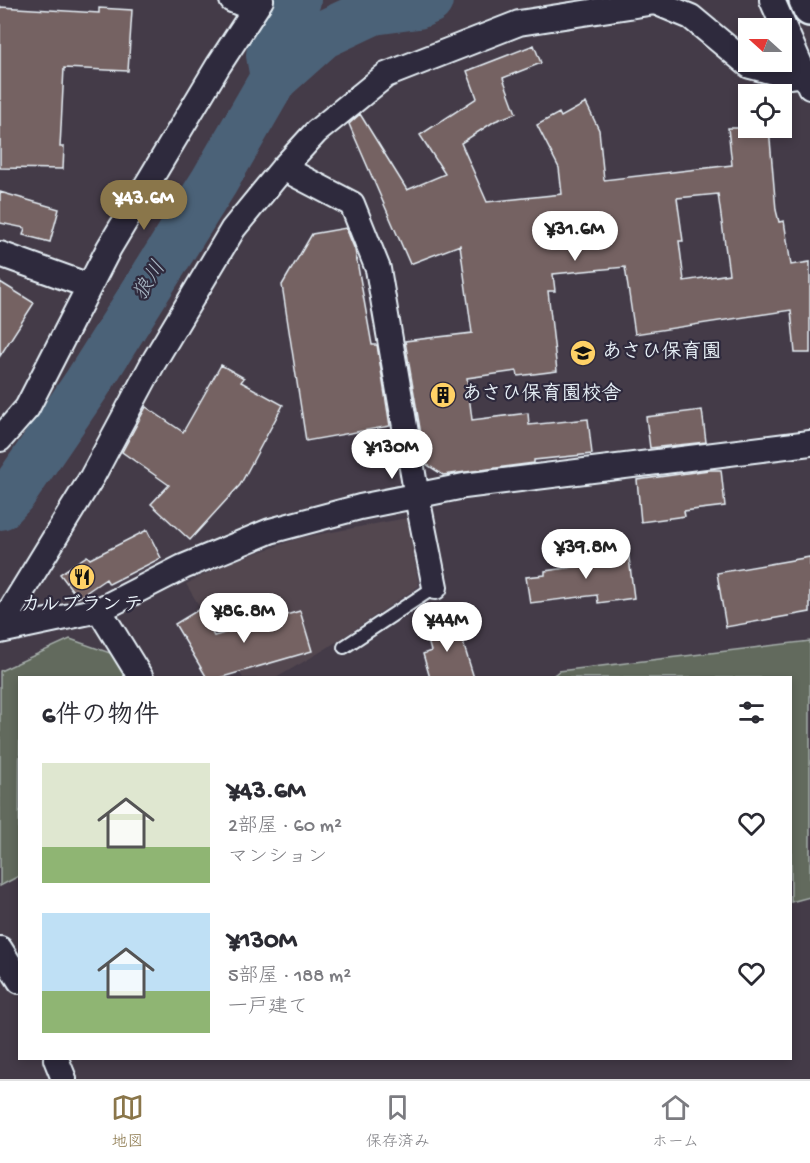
<!DOCTYPE html>
<html lang="ja">
<head>
<meta charset="utf-8">
<style>
  body { margin:0; font-family:"Gochi Hand","Klee One",sans-serif; background:#f2f2f3; color:#2b2b33; height:100vh; display:flex; flex-direction:column; font-size:22px; white-space:nowrap }
  * { box-sizing:border-box; margin:0 }
  p { font-size:20px; color:#7c7c81 }
  .icon { flex:none; width:33px; height:33px; fill:none; stroke:currentColor; stroke-width:2; stroke-linecap:round; stroke-linejoin:round }
  .map { position:relative; flex:1; overflow:hidden }
  .drawer { position:absolute; left:18px; top:676px; width:774px; height:384px; display:flex; flex-direction:column; background:#fff; border-radius:0px; box-shadow:0 3px 9px #0003 }
  .drawer>* { flex:none }
  .needle { width:39px; rotate:291deg }
  .buttons { position:absolute; left:738px; top:18px; display:grid; gap:12px }
  .buttons a { display:grid; place-items:center; width:54px; height:54px; border-radius:0px; background:#fff; box-shadow:0 3px 9px #0003; font-size:30px }
  .price { position:absolute; translate:-50% -51px; padding:0 14px; border-radius:21px; background:#fff; color:#222; font-size:20px; line-height:39px; filter:drop-shadow(0 2px 3px #0008) }
  .price::after { content:''; position:absolute; left:50%; top:36px; width:18px; height:14px; margin-left:-9px; background:inherit; clip-path:polygon(0 0,100% 0,50% 100%) }
  .price.current { background:#8a764a; color:#fff }
  ul { padding:0; list-style:none }
  li { display:flex; align-items:center; gap:18px; height:150px; padding:0 24px }
  li span { display:grid; place-items:center; flex:none; width:168px; height:120px; border-radius:0px; color:#555 }
  li>.icon { margin-inline-start:auto }
  span .icon { width:72px; height:72px; fill:#fffc; stroke-width:1 }
  li b { font-size:26px }
  h2 { display:flex; justify-content:space-between; align-items:center; height:72px; padding:0 24px; font-size:26px }
  .menu { display:flex; justify-content:space-around; align-items:center; height:84px; border-top:2px solid #e1e1e2; background:#fff; font-size:16px; color:#7c7c81 }
  .menu a { display:grid; justify-items:center; gap:3px }
  .menu .current { color:#8a764a }
  .map>svg:first-child { display:block }
  .built { fill:#534750 }
  .green { fill:#626a5d; stroke:#a5aeaa; stroke-width:1.5 }
  .lines { fill:none; stroke-linecap:round; stroke-linejoin:round }
  .river { stroke:#4c6278; stroke-width:48 }
  .building { fill:#756262; stroke:#e8f1f8; stroke-width:1.5; fill-rule:evenodd }
  .service-casing { stroke:#e8f1f8; stroke-width:16 }
  .minor-casing { stroke:#e8f1f8; stroke-width:28 }
  .trunk-casing { stroke:#e8f1f8; stroke-width:38 }
  .service { stroke:#2f2a3d; stroke-width:12 }
  .minor { stroke:#2f2a3d; stroke-width:24 }
  .trunk { stroke:#2f2a3d; stroke-width:33 }
  .labels { text-anchor:middle; dominant-baseline:central; stroke-width:4.5; stroke-linejoin:round; paint-order:stroke }
  .poi-label { font-size:20px; font-weight:bold; fill:#e8f1f8; stroke:#2f2a3d; text-anchor:start }
  .water-label { font-size:21px; font-style:italic; fill:#aab8c5; stroke:#2f2a3d }
</style>
</head>
<body>
<div class="map">
<svg width="810" height="1079" viewBox="0 0 810 1079">
  <rect width="100%" height="100%" fill="#443b48"/>
  <filter id="ink" filterUnits="userSpaceOnUse"><feTurbulence type="fractalNoise" baseFrequency=".0167" numOctaves="2"/><feDisplacementMap in="SourceGraphic" scale="12" xChannelSelector="R" yChannelSelector="G"/><feConvolveMatrix kernelMatrix="1 2 1 2 8 2 1 2 1" color-interpolation-filters="sRGB"/></filter>
  <g filter="url(#ink)">
    <!-- built -->
    <path class="built" d="M407 518 419 586 327 648 276 678H243L186 584 228 563 300 538Z"/>
    <!-- green -->
    <path class="green" d="M70 639 116 655 129 678H20L19 876 0 886V671Z
      M810 641V897L791 902 790 678H550L559 671Z"/>
    <g class="lines">
      <!-- river -->
      <path class="river" d="M274 78 270 55 277 34 297 0
        M0 506 14 491 87 384 214 182 274 78 322 35 373 11 417 5 429 0"/>
    </g>
    <!-- building -->
    <path class="building" d="M0 7 99 13V8L132 10 128 71 64 68 60 147H64L63 169 0 168Z
      M534 45 541 63 503 78 516 113 495 121 461 143 487 202 562 194 559 168 537 125 559 113 561 117 586 103 599 130 604 180 732 165 728 128H769L776 210 779 222 784 221 791 265 810 262V353H795L791 310 635 334 625 267 553 274 555 291H548L557 371 518 376 517 371 467 378 472 420 528 413 529 425 588 419 592 454 534 460V463L443 475 426 464 405 341 472 333 460 245 410 264 349 124 360 114 407 190 445 174 420 135 477 98 467 71ZM718 194 729 274 684 281 679 241H683L677 198Z
      M0 192 59 209 50 242 23 235 25 228 0 223Z
      M346 228 355 250 372 345H377L390 426 306 441 282 285 312 234Z
      M0 282 34 303 0 356Z
      M221 365 244 378 241 382 283 405 240 485 190 540 151 504 169 485 122 452 146 407 183 432Z
      M702 410 706 442 650 448 646 417Z
      M709 470H721L725 506 684 511 685 516 641 522 637 480Z
      M147 530 161 558 109 584 106 579 78 598 60 574 87 556 90 559Z
      M628 550 634 598 598 603 597 595 530 603 526 577 545 575V571L581 566 580 561 586 560V555Z
      M810 557V612L726 627 717 573Z
      M198 610 214 636 300 611 312 651 219 678H207L175 624Z
      M456 620 474 678H430L423 654 431 651 425 630Z"/>
    <g class="lines">
      <!-- service casing -->
      <g class="service-casing">
        <path id="service" d="M344 647 435 587"/>
      </g>
      <!-- minor casing -->
      <g class="minor-casing">
        <path id="minor" d="M232 0 254 9
          M772 0 810 87
          M283 168 352 204 378 269 417 497 435 587
          M0 254 89 286
          M0 439 27 408 109 248 218 66 261 0
          M99 610 141 678
          M0 627 92 477 153 363 233 229 283 168 316 132 386 75 519 23 655 2 691 17 750 66 789 76 804 74
          M0 631 99 610 183 567 270 531 360 507 464 486 810 443
          M0 949 20 981
          M56 1059 64 1079"/>
      </g>
      <!-- trunk casing -->
      <g class="trunk-casing">
        <path id="trunk" d="M806 0 810 9"/>
      </g>
      <!-- service -->
      <use href="#service" class="service"/>
      <!-- minor -->
      <use href="#minor" class="minor"/>
      <!-- trunk -->
      <use href="#trunk" class="trunk"/>
    </g>
  </g>
  <!-- icons -->
  <defs>
    <g id="school-disc" transform="scale(1.35)"><circle r="9.5" fill="#ffd166" stroke="#2f2a3d"/><path d="M0-5L7-2L0 1L-7-2ZM-4 1L0 2.5L4 1V4Q0 6-4 4Z" fill="#111"/></g>
    <g id="building-disc" transform="scale(1.35)"><circle r="9.5" fill="#ffd166" stroke="#2f2a3d"/><path d="M-4-6H4V6H1V3H-1V6H-4ZM-2.5-4.3h1.7v1.8h-1.7ZM.8-4.3h1.7v1.8H.8ZM-2.5-1h1.7V.8h-1.7ZM.8-1h1.7V.8H.8Z" fill="#111"/></g>
    <g id="restaurant-disc" transform="scale(1.35)"><circle r="9.5" fill="#ffd166" stroke="#2f2a3d"/><path d="M-5-6h1v4h1v-4h1v4h1v-4h1v5L-1.5 .5V6h-2V.5L-5-1ZM5-6V6H3V1.5H1.5Q1.5-4 5-6Z" fill="#111"/></g>
  </defs>
  <g fill-rule="evenodd">
    <use href="#school-disc" x="583" y="353"/>
    <use href="#building-disc" x="443" y="395"/>
    <use href="#restaurant-disc" x="82" y="577"/>
  </g>
  <g class="labels">
    <!-- poi labels -->
    <g class="poi-label">
      <text x="602" y="353">あさひ保育園</text>
      <text x="462" y="395">あさひ保育園校舎</text>
      <text x="82" y="606" text-anchor="middle">カルブランテ</text>
    </g>
    <!-- water labels -->
    <g class="water-label">
      <text transform="translate(151 282) rotate(-58)">狼川</text>
    </g>
  </g>
</svg>
<div class="buttons">
<a><svg class="needle" viewBox="-14 -14 28 28"><path d="M0-13l5 13h-10z" fill="#e53935"/><path d="M0 13l5-13h-10z" fill="#7c7c81"/></svg></a>
<a><svg class="icon" aria-label="locate" viewBox="0 0 24 24"><circle cx="12" cy="12" r="6"/><path d="M12 2v4M12 18v4M2 12h4M18 12h4"/></svg></a>
</div>
<b class="price current" style="left:144px;top:231px">¥43.6M</b>
<b class="price" style="left:575px;top:262px">¥31.6M</b>
<b class="price" style="left:392px;top:480px">¥130M</b>
<b class="price" style="left:586px;top:580px">¥39.8M</b>
<b class="price" style="left:244px;top:644px">¥86.8M</b>
<b class="price" style="left:447px;top:653px">¥44M</b>
<section class="drawer">
<h2>6件の物件<svg class="icon" aria-label="filters" viewBox="0 0 24 24"><path d="M4 7h16M4 17h16"/><circle cx="9" cy="7" r="2"/><circle cx="15" cy="17" r="2"/></svg></h2>
<ul>
<li><span style="background:linear-gradient(#dfe7d0 70%,#8fb573 0)"><svg class="icon" aria-label="home" viewBox="0 0 24 24"><path d="M3 11l9-7 9 7M6 9v11h12V9"/></svg></span><div><b>¥43.6M</b><p>2部屋 · 60 m²</p><p>マンション</p></div><svg class="icon" aria-label="heart" viewBox="0 0 24 24"><path d="M12 20l-8-8c-3-5 5-10 8-4 3-6 11-1 8 4z"/></svg></li>
<li><span style="background:linear-gradient(#bfe0f5 65%,#8fb573 0)"><svg class="icon" aria-label="home" viewBox="0 0 24 24"><path d="M3 11l9-7 9 7M6 9v11h12V9"/></svg></span><div><b>¥130M</b><p>5部屋 · 188 m²</p><p>一戸建て</p></div><svg class="icon" aria-label="heart" viewBox="0 0 24 24"><path d="M12 20l-8-8c-3-5 5-10 8-4 3-6 11-1 8 4z"/></svg></li>
</ul>
</section>
</div>
<nav class="menu">
<a class="current"><svg class="icon" aria-label="map" viewBox="0 0 24 24"><path d="M3 6l6-2 6 2 6-2v14l-6 2-6-2-6 2zM9 4v14M15 6v14"/></svg>地図</a>
<a><svg class="icon" aria-label="saved" viewBox="0 0 24 24"><path d="M7 4h10v16l-5-4-5 4z"/></svg>保存済み</a>
<a><svg class="icon" aria-label="home" viewBox="0 0 24 24"><path d="M3 11l9-7 9 7M6 9v11h12V9"/></svg>ホーム</a>
</nav>
</body>
</html>
